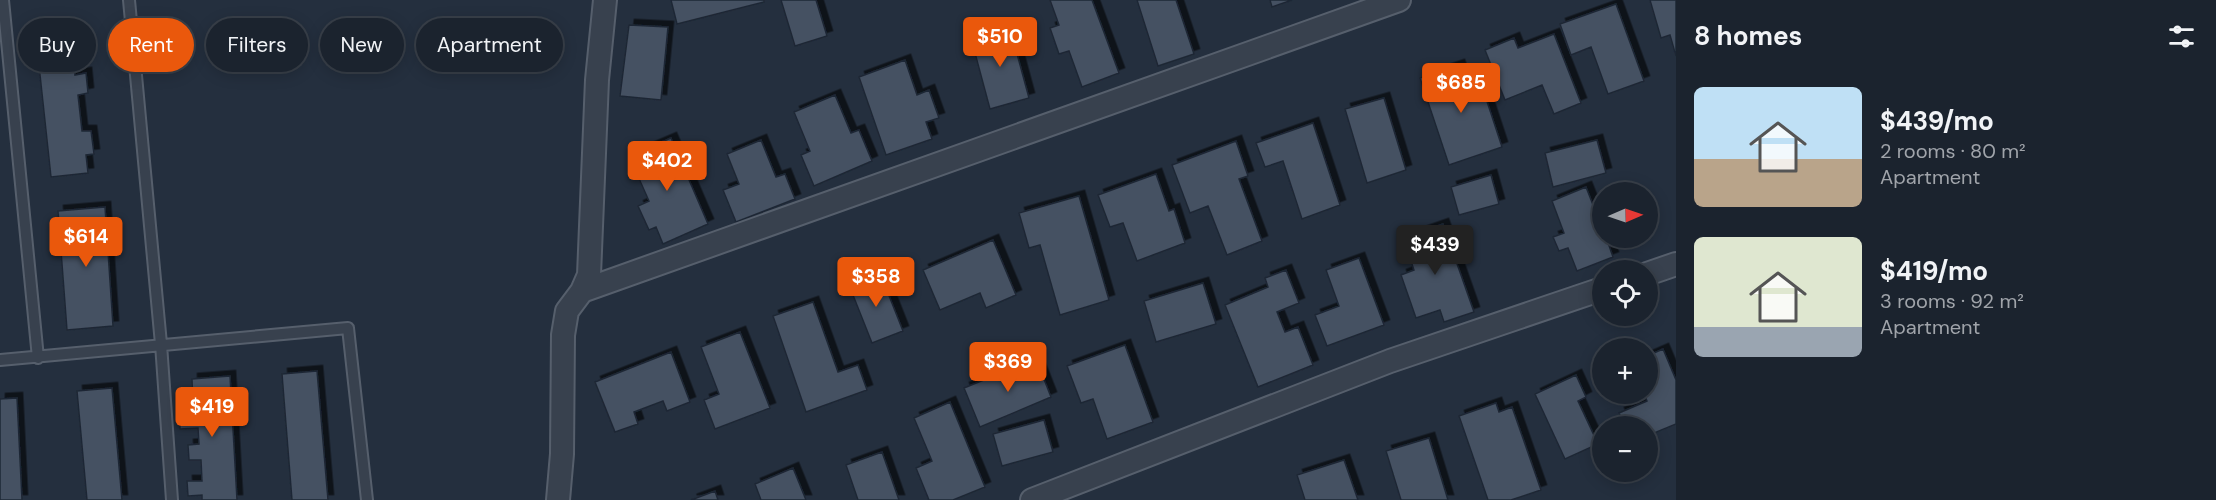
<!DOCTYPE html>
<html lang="en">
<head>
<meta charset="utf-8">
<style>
  body { margin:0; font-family:"DM Sans",sans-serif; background:#242b36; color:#f1f3f6; height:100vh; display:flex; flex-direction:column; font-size:22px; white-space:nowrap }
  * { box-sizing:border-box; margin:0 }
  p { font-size:20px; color:#a0a4aa }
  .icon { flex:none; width:33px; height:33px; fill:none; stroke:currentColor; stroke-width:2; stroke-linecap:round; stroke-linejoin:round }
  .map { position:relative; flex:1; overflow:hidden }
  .details { display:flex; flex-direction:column; background:#1b232e; width:540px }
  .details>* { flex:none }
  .guide { position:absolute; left:18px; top:18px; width:570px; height:54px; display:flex; gap:12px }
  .needle { width:39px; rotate:88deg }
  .buttons { position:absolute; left:1592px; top:182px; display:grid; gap:12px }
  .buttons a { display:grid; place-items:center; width:66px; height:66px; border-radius:50%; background:#1b232e; box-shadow:0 3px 15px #0003,0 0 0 2px #39404a; font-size:30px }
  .price { position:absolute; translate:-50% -51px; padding:0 14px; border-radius:6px; background:#ea580c; color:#fff; font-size:20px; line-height:39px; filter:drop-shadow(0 2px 3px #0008) }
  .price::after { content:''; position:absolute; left:50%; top:36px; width:18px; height:14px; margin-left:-9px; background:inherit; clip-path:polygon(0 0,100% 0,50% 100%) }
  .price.current { background:#222; color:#fff }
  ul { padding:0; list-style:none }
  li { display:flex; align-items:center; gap:18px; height:150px; padding:0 18px }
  li span { display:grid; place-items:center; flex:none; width:168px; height:120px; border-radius:9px; color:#555 }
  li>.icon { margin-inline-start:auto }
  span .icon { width:72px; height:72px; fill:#fffc; stroke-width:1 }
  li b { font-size:26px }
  h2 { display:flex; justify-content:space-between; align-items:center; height:72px; padding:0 18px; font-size:26px }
  .pill { padding:0 21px; border-radius:27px; background:#1b232e; box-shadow:0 3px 15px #0003,0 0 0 2px #39404a; font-size:21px; line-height:54px }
  .pill.current { background:#ea580c; color:#fff }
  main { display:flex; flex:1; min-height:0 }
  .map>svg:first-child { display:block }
  .building { fill:#455162; stroke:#1f2835; stroke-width:1.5; filter:url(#shadow) }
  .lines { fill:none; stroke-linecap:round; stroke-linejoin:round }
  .lane-casing { stroke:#565f6c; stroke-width:14 }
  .street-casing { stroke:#565f6c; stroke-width:26 }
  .lane { stroke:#38414e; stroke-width:10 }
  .street { stroke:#38414e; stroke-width:22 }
</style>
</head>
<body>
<main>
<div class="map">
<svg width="1676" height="500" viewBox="0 0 1676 500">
  <defs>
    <filter id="shadow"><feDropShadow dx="5.5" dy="-5.5" stdDeviation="0" flood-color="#0009"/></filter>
  </defs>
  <rect width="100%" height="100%" fill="#242f3e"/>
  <!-- building -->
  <path class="building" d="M671 0H764V2L677 24Z
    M781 0H816L827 36 795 46Z
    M1050 0H1092L1119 73 1082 87 1069 51 1059 54 1050 28 1059 25Z
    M1137 0H1176L1194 54 1158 66Z
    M1270 0H1292L1272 7Z
    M1650 0H1676V56L1670 35 1661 38Z
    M1616 4 1644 81 1608 94 1591 47 1571 55 1560 24Z
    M629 25 668 27 661 100 620 96Z
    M1010 28 1029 98 990 109 971 38Z
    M1554 34 1581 103 1554 114 1542 85 1505 100 1485 50 1514 38 1518 48Z
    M73 52 75 75 86 73 88 93 78 95 82 131H91L94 154 86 155 88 173 51 177 38 56Z
    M905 60 917 95 929 90 939 118 926 122 932 139 886 155 859 77Z
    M1459 65 1463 76 1477 71 1502 147 1449 165 1420 78Z
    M835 95 851 133 859 130 872 161 814 186 801 155 810 151 794 112Z
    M1384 98 1406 170 1367 183 1345 109Z
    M1313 123 1340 205 1302 219 1283 161 1265 167 1256 143Z
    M671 138 708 224 663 244 656 227 649 230 638 206 649 201 629 156Z
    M761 140 776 177 785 174 795 199 736 222 723 190 739 184 727 154Z
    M1597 140 1606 173 1553 187 1545 153Z
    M1236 141 1248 176 1239 179 1262 241 1227 255 1208 206 1190 213 1172 165Z
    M1156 174 1169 211 1174 209 1185 243 1137 261 1123 223 1110 227 1098 195Z
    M1491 175 1499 204 1459 215 1451 187Z
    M1586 187 1602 228V237H1606L1613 257 1577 271 1568 248 1559 251 1553 237 1564 233 1552 201Z
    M1079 196 1109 300 1060 315 1040 245 1029 248 1019 213Z
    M105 207 113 326 67 330 58 211Z
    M1443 224 1474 312 1444 322 1440 310 1416 318 1401 275 1414 270 1403 238Z
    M993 240 1016 295 986 308 980 293 940 310 923 270Z
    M1359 258 1384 325 1327 346 1315 315 1339 306 1326 270Z
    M1286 270 1299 303 1277 312 1285 332 1298 327 1313 365 1258 387 1225 305 1268 287 1265 278Z
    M880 273 903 331 872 343 849 285Z
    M1203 283 1216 324 1156 342 1144 301Z
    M813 302 838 372 858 365 867 390 806 412 773 316Z
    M740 332 770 408 715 429 704 400 719 394 701 347Z
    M1125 345 1153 422 1107 439 1093 399 1081 403 1067 366Z
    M1663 349 1676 380V424L1647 436V426H1625L1619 413 1647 401 1644 393H1647V356Z
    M671 352 690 402 667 411 663 401 634 412 638 424 615 432 595 382Z
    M1036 359 1051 397 980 427 964 388Z
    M317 371 328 500H292L282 374Z
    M1576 375 1586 397 1578 401 1598 444 1565 459 1535 394Z
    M230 376 237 500H202V495L188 496 187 481H202L201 460H189L188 445 199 444 198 428 180 429 179 406 193 405 192 379Z
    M112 388 122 500H87L77 391Z
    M17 398 22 500H0V399Z
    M950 402 985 487 953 500H929L916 468 932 461 914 418Z
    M1496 403 1499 412 1512 407 1541 490 1511 500H1488L1459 416Z
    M1044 420 1053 452 1002 466 993 434Z
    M1429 438 1448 500H1401L1386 451Z
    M882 452 899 500H858L846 465Z
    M1344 460 1358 500H1305L1297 475Z
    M793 468 806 500H761L755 484Z
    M715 491 718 500H691Z"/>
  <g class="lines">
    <!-- lane casing -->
    <g class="lane-casing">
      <path id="lane" d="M3 0 38 358
        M129 0 161 344 172 500
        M0 360 348 328 367 500"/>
    </g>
    <!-- street casing -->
    <g class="street-casing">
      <path id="street" d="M1647 274 1676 264
        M582 291 1399 0
        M558 500 562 454 563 335 567 311 582 291 589 275 597 80 605 0
        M1032 500 1390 361 1602 289"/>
    </g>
    <!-- lane -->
    <use href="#lane" class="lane"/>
    <!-- street -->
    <use href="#street" class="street"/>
  </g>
</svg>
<div class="buttons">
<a><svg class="needle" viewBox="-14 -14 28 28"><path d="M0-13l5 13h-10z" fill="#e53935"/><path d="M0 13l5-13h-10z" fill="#a0a4aa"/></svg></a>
<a><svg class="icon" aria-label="locate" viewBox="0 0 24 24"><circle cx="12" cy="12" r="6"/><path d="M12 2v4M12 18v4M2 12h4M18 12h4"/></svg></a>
<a>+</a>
<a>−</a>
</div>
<b class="price" style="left:1000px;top:68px">$510</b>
<b class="price" style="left:1461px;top:114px">$685</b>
<b class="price" style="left:667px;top:192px">$402</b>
<b class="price" style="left:86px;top:268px">$614</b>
<b class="price current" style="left:1435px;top:276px">$439</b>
<b class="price" style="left:876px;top:308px">$358</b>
<b class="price" style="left:1008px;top:393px">$369</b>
<b class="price" style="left:212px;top:438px">$419</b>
<div class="guide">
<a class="pill">Buy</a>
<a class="pill current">Rent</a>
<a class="pill">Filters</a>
<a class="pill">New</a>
<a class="pill">Apartment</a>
</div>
</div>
<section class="details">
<h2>8 homes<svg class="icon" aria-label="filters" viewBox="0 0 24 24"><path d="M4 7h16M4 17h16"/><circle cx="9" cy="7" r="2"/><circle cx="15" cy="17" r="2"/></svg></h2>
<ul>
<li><span style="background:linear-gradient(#bfe0f5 60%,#b9a48a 0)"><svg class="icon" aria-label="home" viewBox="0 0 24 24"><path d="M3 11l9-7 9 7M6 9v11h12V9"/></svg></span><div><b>$439/mo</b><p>2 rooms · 80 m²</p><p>Apartment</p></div></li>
<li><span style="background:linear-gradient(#dfe7d0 75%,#9aa5b1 0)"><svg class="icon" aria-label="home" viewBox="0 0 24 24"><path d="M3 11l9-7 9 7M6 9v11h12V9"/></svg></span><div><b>$419/mo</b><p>3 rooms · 92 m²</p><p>Apartment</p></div></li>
</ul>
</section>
</main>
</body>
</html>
